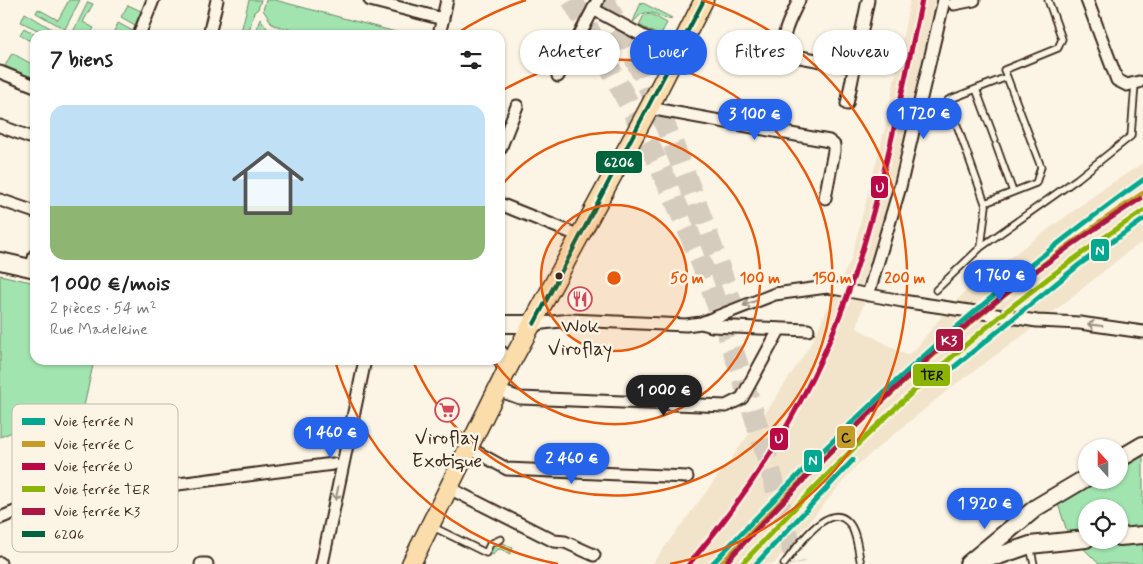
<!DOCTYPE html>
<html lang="fr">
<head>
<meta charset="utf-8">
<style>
  body { margin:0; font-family:Mynerve,sans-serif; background:#f6f6f6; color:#222; height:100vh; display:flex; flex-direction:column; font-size:19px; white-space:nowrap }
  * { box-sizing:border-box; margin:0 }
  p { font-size:16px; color:#767676 }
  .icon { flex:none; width:28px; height:28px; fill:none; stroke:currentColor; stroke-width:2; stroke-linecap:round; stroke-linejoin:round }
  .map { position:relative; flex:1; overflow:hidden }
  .details { position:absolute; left:30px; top:30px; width:475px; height:335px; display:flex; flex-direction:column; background:#fff; border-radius:15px; box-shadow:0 1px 4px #0004 }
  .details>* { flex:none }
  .top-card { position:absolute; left:520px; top:30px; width:475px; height:45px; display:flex; gap:10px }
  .needle { width:32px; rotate:339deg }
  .controls { position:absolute; left:1078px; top:439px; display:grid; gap:10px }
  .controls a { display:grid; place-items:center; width:50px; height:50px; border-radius:50%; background:#fff; box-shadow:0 1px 4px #0004; font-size:25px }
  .price { position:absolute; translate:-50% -42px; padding:0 11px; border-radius:18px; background:#2563eb; color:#fff; font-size:16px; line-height:32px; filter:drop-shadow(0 1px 2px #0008) }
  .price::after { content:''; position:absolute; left:50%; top:30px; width:15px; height:11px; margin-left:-8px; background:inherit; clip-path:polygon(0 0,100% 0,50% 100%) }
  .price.on { background:#222; color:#fff }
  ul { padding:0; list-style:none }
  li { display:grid; align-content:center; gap:10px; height:265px; padding:0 20px }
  li span { display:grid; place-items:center; height:155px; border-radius:15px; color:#555 }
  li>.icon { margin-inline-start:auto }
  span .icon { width:90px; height:90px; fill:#fffc; stroke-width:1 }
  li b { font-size:21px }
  h2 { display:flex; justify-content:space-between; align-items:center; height:60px; padding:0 20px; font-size:21px }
  .tag { padding:0 18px; border-radius:22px; background:#fff; box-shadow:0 1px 4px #0004; font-size:18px; line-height:45px }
  .tag.on { background:#2563eb; color:#fff }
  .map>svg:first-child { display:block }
  .built { fill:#f2e4cb }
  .green { fill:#a1e4af; stroke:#6e8766 }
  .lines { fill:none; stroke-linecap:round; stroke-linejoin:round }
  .highway-tunnel { stroke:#d5ccbd; stroke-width:21; stroke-dasharray:21 11; stroke-linecap:butt }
  .lane-casing { stroke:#3b2a1e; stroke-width:9 }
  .street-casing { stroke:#3b2a1e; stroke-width:15 }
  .secondary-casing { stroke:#3b2a1e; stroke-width:20 }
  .primary-casing { stroke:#3b2a1e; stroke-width:21 }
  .lane { stroke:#fcf5e5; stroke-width:5.5 }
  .street { stroke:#fcf5e5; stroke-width:11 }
  .secondary { stroke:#fcf5e5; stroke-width:16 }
  .primary { stroke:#fbddab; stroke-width:18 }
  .bus-1-casing { stroke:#fcf5e5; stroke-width:8 }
  .bus-1 { stroke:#00643c; stroke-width:4 }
  .rail-1-casing { stroke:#fcf5e5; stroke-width:9 }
  .rail-2-casing { stroke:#fcf5e5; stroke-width:9 }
  .rail-3-casing { stroke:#fcf5e5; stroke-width:9 }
  .rail-4-casing { stroke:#fcf5e5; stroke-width:9 }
  .rail-5-casing { stroke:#fcf5e5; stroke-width:9 }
  .rail-1 { stroke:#00a88f; stroke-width:5 }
  .rail-2 { stroke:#c49c28; stroke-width:5 }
  .rail-3 { stroke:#b90845; stroke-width:5 }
  .rail-4 { stroke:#8bb404; stroke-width:5 }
  .rail-5 { stroke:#aa1743; stroke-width:5 }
  .oneway { stroke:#9c9082 }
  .ring { fill:none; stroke:#e8590c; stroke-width:2.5 }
  .bus-dot { fill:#3b2a1e; stroke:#fcf5e5; stroke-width:2 }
  .labels { text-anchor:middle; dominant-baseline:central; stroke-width:5; stroke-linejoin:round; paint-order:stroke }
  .poi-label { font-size:20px; fill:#3b2a1e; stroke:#fcf5e5 }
  .key { fill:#fcf5e5; stroke:#c2b8a9; stroke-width:1 }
  .key-label { font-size:14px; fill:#3b2a1e }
  .centre { fill:#e8590c; stroke:#fcf5e5; stroke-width:2.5 }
  .ring-label { font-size:15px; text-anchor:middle; font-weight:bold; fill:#e8590c; stroke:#fcf5e5; stroke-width:5; stroke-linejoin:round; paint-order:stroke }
  .line-badge { stroke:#fcf5e5; stroke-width:2 }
  .badge-label { font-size:14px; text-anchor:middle; font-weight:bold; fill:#fff }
  .pale-badge-label { font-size:14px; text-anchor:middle; font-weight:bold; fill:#111 }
</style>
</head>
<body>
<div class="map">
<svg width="1143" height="564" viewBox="0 0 1143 564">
  <rect width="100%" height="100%" fill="#fcf5e5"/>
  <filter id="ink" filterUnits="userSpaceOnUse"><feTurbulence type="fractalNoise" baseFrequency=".02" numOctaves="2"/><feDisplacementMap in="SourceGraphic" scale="10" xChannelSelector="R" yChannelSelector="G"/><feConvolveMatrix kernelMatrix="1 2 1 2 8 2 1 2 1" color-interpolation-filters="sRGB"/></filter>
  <g filter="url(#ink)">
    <!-- built -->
    <path class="built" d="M910 0H935L911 113 881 226 864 279 856 297 865 299 857 328 906 355 914 351 945 312 971 286 1103 189 1143 163V242L1129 251 1036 326 949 389 856 466 774 564H652L771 405 812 342 851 259 885 128Z"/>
    <!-- green -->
    <path class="green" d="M69 0H80L65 29 36 13 38 9 58 20Z
      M249 0H261L258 9 254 12 248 35H240Z
      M266 0H275L407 35H314L273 25 263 10Z
      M88 2 93 4 83 22 94 28 90 35H74L72 34Z
      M641 2 672 18C662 22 656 10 645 13 639 14 637 20 633 22Z
      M128 5 141 11 135 25 121 17Z
      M25 13 57 32 55 35H48L21 22Z
      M651 14 667 23 660 36 639 25 644 15Z
      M260 18 267 28 265 35H255Z
      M118 23 133 31 131 35H112Z
      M24 28 36 35 35 44 20 35Z
      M12 53 35 66 31 78 5 66Z
      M0 275 35 283V360H94L80 425 15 431 0 437Z
      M1143 456V528L1119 530V508H1086V533L1068 534 1058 504 1101 480H1119V470Z
      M1143 540V564H1099L1080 545Z
      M497 543H503L513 548 510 554 501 549 496 550 493 555 488 552 491 546Z"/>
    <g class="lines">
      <!-- highway-tunnel -->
      <path class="highway-tunnel" d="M572 0C621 85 666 173 702 265 740 362 770 463 796 564
        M604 0C661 101 698 205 736 315"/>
      <!-- lane casing -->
      <g class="lane-casing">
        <path id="lane" d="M1007 77 1041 167 1036 183 1013 192
          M976 89 995 140
          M985 203 1013 192 996 145
          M981 247 986 206 948 100 1007 77 1004 70 1058 48 1062 39 1048 0
          M936 290 981 247 1077 179 1131 136 1135 84
          M433 527 486 553 490 544 501 539
          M1030 547 1034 564
          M784 564C794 551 829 498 849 523 857 532 858 552 861 564"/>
      </g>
      <!-- street casing -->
      <g class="street-casing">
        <path id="street" d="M370 0 443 19
          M799 0C792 16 776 40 789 55L855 67
          M1087 0 1117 80 1127 85 1139 82
          M954 4 974 0
          M593 9 676 54
          M139 35 153 0
          M209 35 217 0
          M439 35 447 0
          M0 72 35 86
          M558 76 598 0
          M847 104 868 0
          M649 108 829 141 834 145V151L825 198
          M0 126 35 139
          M500 149 517 106
          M0 200 35 212
          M500 204 580 236
          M31 268 35 255
          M868 295 900 187 944 0
          M701 323 712 326 808 330
          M534 324 570 320 686 325 701 323 775 294 827 287 902 301 1037 321 1080 323 1143 332
          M497 390 520 398 726 406 742 398 779 330
          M469 448 507 469 687 477
          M449 488 554 541 565 542 594 555
          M0 518 39 502 333 464
          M0 563V564
          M201 564H207
          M322 564 365 360"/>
      </g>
      <!-- secondary casing -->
      <g class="secondary-casing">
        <path id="secondary" d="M0 261 35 269
          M500 324H534
          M500 354 507 370
          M1119 459 1143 445
          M1119 537 1143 535
          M978 558 998 556 1030 545 1086 539
          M968 564 1037 507 1086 478"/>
      </g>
      <!-- primary casing -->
      <g class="primary-casing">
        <path id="primary" d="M411 564 507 370 649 108 704 0"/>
      </g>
      <!-- lane -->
      <use href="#lane" class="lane"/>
      <!-- street -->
      <use href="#street" class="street"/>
      <!-- secondary -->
      <use href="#secondary" class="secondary"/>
      <!-- primary -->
      <use href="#primary" class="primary"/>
      <!-- bus-1 casing -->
      <g class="bus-1-casing">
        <path id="bus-1" d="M534 324 704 0"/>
      </g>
      <!-- bus-1 -->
      <use href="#bus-1" class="bus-1"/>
      <!-- rail-1 casing -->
      <g class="rail-1-casing">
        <path id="rail-1" d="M942 377 1080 264 1143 220
          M712 564C848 420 982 295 1143 180
          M756 564 853 460"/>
      </g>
      <!-- rail-2 casing -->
      <g class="rail-2-casing">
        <path id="rail-2" d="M721 564C853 424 982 300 1143 193"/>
      </g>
      <!-- rail-3 casing -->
      <g class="rail-3-casing">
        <path id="rail-3" d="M689 564C762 478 820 381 855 273 884 184 902 92 922 0"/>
      </g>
      <!-- rail-4 casing -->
      <g class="rail-4-casing">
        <path id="rail-4" d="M742 564C867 429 988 313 1143 211"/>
      </g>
      <!-- rail-5 casing -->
      <g class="rail-5-casing">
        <path id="rail-5" d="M728 560C806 476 886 392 974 319 1027 276 1082 236 1140 199"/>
      </g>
      <!-- rail-1 -->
      <use href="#rail-1" class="rail-1"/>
      <!-- rail-2 -->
      <use href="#rail-2" class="rail-2"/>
      <!-- rail-3 -->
      <use href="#rail-3" class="rail-3"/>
      <!-- rail-4 -->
      <use href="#rail-4" class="rail-4"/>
      <!-- rail-5 -->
      <use href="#rail-5" class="rail-5"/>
    </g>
    <!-- one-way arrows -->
    <defs><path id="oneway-shaft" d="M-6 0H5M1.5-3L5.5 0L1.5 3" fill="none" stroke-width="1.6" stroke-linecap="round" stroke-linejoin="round" transform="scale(1.25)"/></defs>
    <g class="oneway">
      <use href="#oneway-shaft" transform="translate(750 303) rotate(159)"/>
      <use href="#oneway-shaft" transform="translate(1095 325) rotate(-173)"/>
      <use href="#oneway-shaft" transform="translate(337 493) rotate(102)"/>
    </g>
  </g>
  <!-- distance rings -->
  <circle cx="614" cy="278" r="73" fill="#e8590c" fill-opacity=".12"/>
  <g class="ring">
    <circle cx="614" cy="278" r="73"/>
    <path d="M501 186A146 146 0 1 1 494 361"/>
    <path d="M500 92A218 218 0 1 1 413 361"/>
    <path d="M558 564A291 291 0 0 1 335 361M456 34A291 291 0 0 1 526 0M702 0A291 291 0 0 1 670 564"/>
  </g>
  <!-- icons -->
  <defs>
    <g id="restaurant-ring" transform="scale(1.25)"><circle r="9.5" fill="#fcf5e5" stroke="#d1495b" stroke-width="1.5"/><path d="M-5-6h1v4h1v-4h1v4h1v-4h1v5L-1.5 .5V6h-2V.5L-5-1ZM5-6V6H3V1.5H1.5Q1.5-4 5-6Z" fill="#d1495b"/></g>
    <g id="supermarket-ring" transform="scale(1.25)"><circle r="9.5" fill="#fcf5e5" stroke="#d1495b" stroke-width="1.5"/><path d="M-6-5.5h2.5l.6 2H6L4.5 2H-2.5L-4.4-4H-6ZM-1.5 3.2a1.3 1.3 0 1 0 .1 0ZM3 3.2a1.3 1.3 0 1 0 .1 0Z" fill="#d1495b"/></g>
  </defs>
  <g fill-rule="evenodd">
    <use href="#restaurant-ring" x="580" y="299"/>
    <use href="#supermarket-ring" x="447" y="410"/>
  </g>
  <!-- markers -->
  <circle class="bus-dot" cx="559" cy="276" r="4.5"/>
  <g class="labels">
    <!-- poi labels -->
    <g class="poi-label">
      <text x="580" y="326">Wok<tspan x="580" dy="23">Viroflay</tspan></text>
      <text x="447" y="438">Viroflay<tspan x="447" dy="23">Exotique</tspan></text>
    </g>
  </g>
  <!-- legend -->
  <rect x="12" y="404" width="166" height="148" rx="8" class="key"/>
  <rect x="22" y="418" width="23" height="7" fill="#00a88f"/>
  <rect x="22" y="441" width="23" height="6" fill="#c49c28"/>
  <rect x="22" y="463" width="23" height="7" fill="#b90845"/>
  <rect x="22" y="486" width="23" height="6" fill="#8bb404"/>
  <rect x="22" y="508" width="23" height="7" fill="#aa1743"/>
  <rect x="22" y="531" width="23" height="6" fill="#00643c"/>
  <g class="key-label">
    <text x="54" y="426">Voie ferrée N</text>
    <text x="54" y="449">Voie ferrée C</text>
    <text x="54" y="471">Voie ferrée U</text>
    <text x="54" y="494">Voie ferrée TER</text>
    <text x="54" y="516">Voie ferrée K3</text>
    <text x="54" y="539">6206</text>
  </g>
  <circle cx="614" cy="278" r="8" class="centre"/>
  <g class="ring-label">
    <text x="687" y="283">50 m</text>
    <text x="760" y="283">100 m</text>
    <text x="832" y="283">150 m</text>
    <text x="905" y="283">200 m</text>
  </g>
  <g class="line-badge">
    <rect x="595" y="150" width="48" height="24" rx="5" fill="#00643c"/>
    <rect x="870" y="175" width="19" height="24" rx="5" fill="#b90845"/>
    <rect x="1090" y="238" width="20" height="24" rx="5" fill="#00a88f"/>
    <rect x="935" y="328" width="29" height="24" rx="5" fill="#aa1743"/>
    <rect x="912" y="363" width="39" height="24" rx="5" fill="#8bb404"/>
    <rect x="836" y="425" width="20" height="24" rx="5" fill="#c49c28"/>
    <rect x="769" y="427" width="20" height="24" rx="5" fill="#b90845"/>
    <rect x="803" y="449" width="20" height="24" rx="5" fill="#00a88f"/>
  </g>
  <g class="badge-label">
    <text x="619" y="167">6206</text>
    <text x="880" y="192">U</text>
    <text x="1100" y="255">N</text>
    <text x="949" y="345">K3</text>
    <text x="779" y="443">U</text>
    <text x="813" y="465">N</text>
  </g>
  <g class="pale-badge-label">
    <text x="932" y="380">TER</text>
    <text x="846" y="442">C</text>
  </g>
</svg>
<div class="controls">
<a><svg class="needle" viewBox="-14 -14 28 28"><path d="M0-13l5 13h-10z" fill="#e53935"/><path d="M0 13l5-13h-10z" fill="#767676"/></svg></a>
<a><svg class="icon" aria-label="locate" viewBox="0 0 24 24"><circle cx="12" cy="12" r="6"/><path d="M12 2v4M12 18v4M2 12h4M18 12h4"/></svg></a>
</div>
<b class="price" style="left:924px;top:140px">1 720 €</b>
<b class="price" style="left:755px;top:141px">3 100 €</b>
<b class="price" style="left:1000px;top:302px">1 760 €</b>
<b class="price on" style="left:664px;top:417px">1 000 €</b>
<b class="price" style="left:331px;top:459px">1 460 €</b>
<b class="price" style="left:572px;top:485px">2 460 €</b>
<b class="price" style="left:985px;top:530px">1 920 €</b>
<div class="top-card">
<a class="tag">Acheter</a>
<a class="tag on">Louer</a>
<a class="tag">Filtres</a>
<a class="tag">Nouveau</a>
</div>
<section class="details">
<h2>7 biens<svg class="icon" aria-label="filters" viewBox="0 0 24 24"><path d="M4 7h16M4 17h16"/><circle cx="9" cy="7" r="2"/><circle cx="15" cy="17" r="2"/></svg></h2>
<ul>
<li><span style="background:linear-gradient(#bfe0f5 65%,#8fb573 0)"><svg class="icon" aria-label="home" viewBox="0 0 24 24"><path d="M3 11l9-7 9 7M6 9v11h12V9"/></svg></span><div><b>1 000 €/mois</b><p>2 pièces · 54 m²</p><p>Rue Madeleine</p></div></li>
</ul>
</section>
</div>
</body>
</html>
